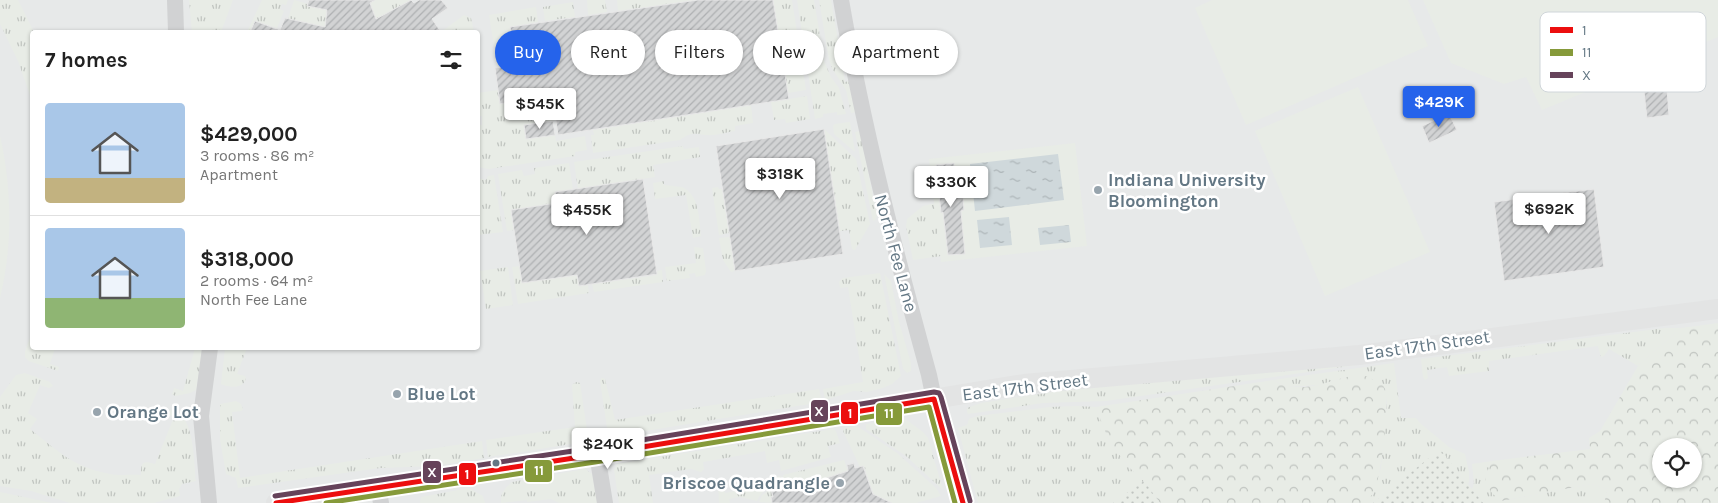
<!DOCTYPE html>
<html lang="en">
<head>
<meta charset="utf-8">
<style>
  body { margin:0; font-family:Karla,sans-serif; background:#f2f2f2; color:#222; height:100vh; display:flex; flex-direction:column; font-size:19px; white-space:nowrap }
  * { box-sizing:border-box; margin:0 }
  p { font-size:16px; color:#767676 }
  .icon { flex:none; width:28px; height:28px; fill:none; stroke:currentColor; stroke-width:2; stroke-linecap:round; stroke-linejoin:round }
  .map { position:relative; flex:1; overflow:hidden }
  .drawer { position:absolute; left:30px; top:30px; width:450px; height:320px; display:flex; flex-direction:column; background:#fff; border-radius:5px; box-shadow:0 1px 4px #0004 }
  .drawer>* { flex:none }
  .banner { position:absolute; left:495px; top:30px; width:475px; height:45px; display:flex; gap:10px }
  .controls { position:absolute; left:1652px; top:438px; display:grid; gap:10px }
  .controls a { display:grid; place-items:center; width:50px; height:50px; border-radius:50%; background:#fff; box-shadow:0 1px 4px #0004; font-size:25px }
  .price { position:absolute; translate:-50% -42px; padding:0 11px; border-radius:5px; background:#fff; color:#222; font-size:16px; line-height:32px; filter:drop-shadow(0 1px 2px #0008) }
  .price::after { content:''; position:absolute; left:50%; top:30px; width:15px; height:11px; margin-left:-8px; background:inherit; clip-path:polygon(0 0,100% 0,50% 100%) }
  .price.on { background:#2563eb; color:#fff }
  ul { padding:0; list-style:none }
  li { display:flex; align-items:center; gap:15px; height:125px; padding:0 15px }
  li+li { border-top:1px solid #e0e0e0 }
  li span { display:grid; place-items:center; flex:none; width:140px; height:100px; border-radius:5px; color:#555 }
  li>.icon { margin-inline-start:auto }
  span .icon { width:60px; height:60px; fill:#fffc; stroke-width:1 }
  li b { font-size:21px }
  h2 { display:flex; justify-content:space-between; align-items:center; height:60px; padding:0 15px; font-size:21px }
  .chip { padding:0 18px; border-radius:22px; background:#fff; box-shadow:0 1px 4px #0004; font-size:18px; line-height:45px }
  .chip.on { background:#2563eb; color:#fff }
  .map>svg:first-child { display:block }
  .built { fill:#e7e9e9; fill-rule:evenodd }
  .grass { fill:url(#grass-tufts) }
  .forest { fill:url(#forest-crowns); fill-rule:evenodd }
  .park { fill:url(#park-dots) }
  .garden { fill:#e8ece6 }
  .water { fill:url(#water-ripples) }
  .building { fill:url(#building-hatch); stroke:#e8e8e8 }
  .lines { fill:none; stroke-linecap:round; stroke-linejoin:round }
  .minor { stroke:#d1d2d3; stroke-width:16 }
  .major { stroke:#e3e4e4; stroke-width:20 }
  .bus-1-casing { stroke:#fff; stroke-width:9 }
  .bus-2-casing { stroke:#fff; stroke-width:9 }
  .bus-3-casing { stroke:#fff; stroke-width:9 }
  .bus-1 { stroke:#ec0e0e; stroke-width:5 }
  .bus-2 { stroke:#869a3a; stroke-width:5 }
  .bus-3 { stroke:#66435a; stroke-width:5 }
  .poi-dot { fill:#97a4ad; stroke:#fff; stroke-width:2 }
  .bus-dot { fill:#637784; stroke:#fff; stroke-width:2 }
  .labels { text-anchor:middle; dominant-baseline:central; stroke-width:5; stroke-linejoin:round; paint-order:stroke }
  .poi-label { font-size:18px; font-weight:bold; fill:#637784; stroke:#fff; text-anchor:start }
  .street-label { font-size:18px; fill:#637784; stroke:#fff }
  .key { fill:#fff; stroke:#d0d6da; stroke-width:1 }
  .key-label { font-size:14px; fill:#637784 }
  .line-badge { stroke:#fff; stroke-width:2 }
  .badge-label { font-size:14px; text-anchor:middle; font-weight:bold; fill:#fff }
</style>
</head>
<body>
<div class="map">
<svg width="1718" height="503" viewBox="0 0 1718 503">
  <defs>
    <pattern id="grass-tufts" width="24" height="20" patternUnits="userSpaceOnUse" patternTransform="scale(1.25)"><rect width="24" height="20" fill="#e8ece6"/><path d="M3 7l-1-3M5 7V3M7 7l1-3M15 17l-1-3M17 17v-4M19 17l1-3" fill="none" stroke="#c0c4c0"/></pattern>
    <pattern id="forest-crowns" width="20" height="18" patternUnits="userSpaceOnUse" patternTransform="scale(1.25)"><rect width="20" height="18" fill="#e8ece6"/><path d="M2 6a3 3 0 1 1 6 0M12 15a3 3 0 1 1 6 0" fill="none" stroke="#c0c4c0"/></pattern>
    <pattern id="park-dots" width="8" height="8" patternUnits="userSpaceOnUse" patternTransform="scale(1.25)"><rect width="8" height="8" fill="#e8ece6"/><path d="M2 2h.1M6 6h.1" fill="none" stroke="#c0c4c0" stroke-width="1.8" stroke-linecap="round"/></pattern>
    <pattern id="water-ripples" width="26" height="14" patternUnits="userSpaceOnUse" patternTransform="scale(1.25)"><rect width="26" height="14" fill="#cfd8db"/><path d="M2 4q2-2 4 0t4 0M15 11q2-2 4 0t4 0" fill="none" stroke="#acb4b7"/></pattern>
    <pattern id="building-hatch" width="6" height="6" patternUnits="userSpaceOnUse" patternTransform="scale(1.25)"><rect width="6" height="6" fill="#d2d3d4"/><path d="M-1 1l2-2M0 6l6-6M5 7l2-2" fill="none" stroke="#aeb0b2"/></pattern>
  </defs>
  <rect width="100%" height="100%" fill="#f8f8f8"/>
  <!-- built -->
  <path class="built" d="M0 0H1718V503H0ZM32 32H478V348H32ZM1661 446H1694V479H1661Z"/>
  <!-- grass -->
  <path class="grass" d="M0 0H18L34 32H32V97L30 95 18 61 0 24Z
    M189 0H233L221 32H192Z
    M262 0H288L286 5 282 4 280 9 284 11 277 28 255 21 250 32H247Z
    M294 0 308 4 307 6 327 10 325 27 288 19Z
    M375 0H411L376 19 370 3Z
    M587 0H605L607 12 588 15Z
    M617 0H698L618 11Z
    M773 0H792L806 90 788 93Z
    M797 0H814L824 61 831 77 839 88 846 114 837 115V112L823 114V117L815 119Z
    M819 0H831L845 82 849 81 856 112 851 113 846 90 833 70 829 60Z
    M573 2 575 17 545 21 543 7Z
    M536 7 538 22 510 27 512 40 540 36 539 31 542 30 544 39 494 47 489 15Z
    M464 15 471 18 474 32H441Z
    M544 44 545 50 532 52V49L516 51V54L502 56 503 67 497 68 494 52Z
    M498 90 501 104 508 102 510 113 525 111V114L542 111V109L554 107 556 120 524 125 527 139 555 135 556 141 585 136 587 150 575 152V156L489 169 478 167V125H482V116H478V93Z
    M807 96 810 119 786 123 785 119 774 120 771 102Z
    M751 105 753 123 735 126V131C727 132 715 136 707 135 694 134 692 131 680 140L593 153 591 135H594L593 130Z
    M849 122H850L855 152 834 134 833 126 835 124Z
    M824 129 856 159 870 224 855 250 852 249 849 230 840 231Z
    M860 131 877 216 875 220 873 221 855 132Z
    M683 146 684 149 699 147 700 157 653 165 655 177 578 189 574 162Z
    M569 163 573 190 555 192 557 203 512 210 514 230 507 231 498 174 522 170 524 176 535 174 534 168Z
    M494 175 503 232 478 235V178L486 180 488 176Z
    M664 181V185C671 186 679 186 684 188 700 196 699 222 701 236L693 238 686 195 655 199 653 183Z
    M718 187 719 189H722L729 233 719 235 712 188Z
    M936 203 941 256 913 260 906 226 907 219 923 206Z
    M730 237 735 271 731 272 723 260 719 238Z
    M694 247 703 248 706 271 705 275 696 277 695 273 689 274 690 278 667 281 665 267 696 263Z
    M520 266 577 275 579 286 588 285 589 293 518 304 512 267Z
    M508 267 513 305 486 309 480 271Z
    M662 270 663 282 594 292 592 284 657 275V271Z
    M880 273 901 376 892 384 883 388 867 392 854 391 825 400 823 389 863 382 848 287 840 288 839 282 843 278Z
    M1665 328H1681L1638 366 1609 349 1604 356 1601 357 1598 346 1489 361V371L1449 376 1447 367 1427 370 1428 378 1425 380 1423 377 1421 359Z
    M32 332V348H55L50 364 59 367 58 371 29 361 25 357V351Z
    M195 348H204L196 390 190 393 175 396 172 394 174 388 183 391Z
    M225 348H247L237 374 245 376 246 378C244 389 230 388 221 384Z
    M1405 358 1106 401 1043 403 968 414 967 412V408L981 403 1053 392 1150 381Z
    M1394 363 1401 418H1416L1420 423 1449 447 1465 454 1469 472V482L1468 484 1440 450 1373 503H1361L1373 494 1381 467 1387 402 1385 389 1380 383 1346 377 1319 385 1287 387 1273 380Z
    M25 373 50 382 53 386 49 388 40 385 28 413 37 419 30 429C58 451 73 467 110 474 120 476 131 474 141 475 141 462 142 460 155 464L174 417 166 413 165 411C195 403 194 464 196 481L182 484 179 489 180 496 154 503H70L31 491 0 486V397L16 375Z
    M603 378 605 379 615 420 819 389 822 402 615 436 610 433 607 428 600 381 601 378Z
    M576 382 580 383 587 430 584 442 488 457 486 440 575 427 572 385Z
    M236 401 241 404 243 409 241 411 232 412 240 478 482 441 484 458 435 466 380 468 238 488 236 478 226 474 220 439V404Z
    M1076 406 1096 407 1109 441 1129 467 1144 481 1113 503H978L958 428 967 425 969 419 977 416 1050 407Z
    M904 418 923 432 928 438 943 490 906 456 866 429V424Z
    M857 426 897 453 936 488 941 496 916 503H892L873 494 864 466 860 467 843 431 844 428Z
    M833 429 836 431 840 443 828 446 831 457 781 471 779 460 767 463 765 451 703 462 704 469 701 472 691 469 649 475 653 503H619L614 470 617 464Z
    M844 460 848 471 805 485 800 478 771 489 773 497 771 498 772 503 759 502 762 495 783 480V475Z
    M1492 461 1486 475 1502 501 1591 484 1608 489 1604 503H1483L1472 489 1474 483 1472 464Z
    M585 469 592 474 598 503H559L551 499 527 502V500L501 503C500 493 505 488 512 482Z
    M782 476C774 487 764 486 757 501L740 497 729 499 730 503H719L718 483 723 484 725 493 768 485 767 478Z
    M469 488 483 496 485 503H420L421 497Z
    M0 492 52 503H0Z"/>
  <!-- forest -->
  <path class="forest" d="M1718 323V503H1604L1608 489 1591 484 1501 501 1492 493 1485 483 1486 475 1492 461 1590 449 1589 438 1600 431 1603 426 1638 366 1681 328ZM1661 446H1694V479H1661Z
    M1366 376C1373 380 1382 382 1385 389 1390 401 1381 483 1373 493 1371 497 1365 501 1361 503H1160L1144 481 1129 467 1109 441 1096 407 1273 380 1287 387H1305L1319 385 1346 377Z"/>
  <!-- park -->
  <path class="park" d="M1440 449 1483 503H1373Z
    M1144 481 1160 503H1113Z"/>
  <!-- garden -->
  <path class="garden" d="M1212 0H1408L1428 46 1246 125 1195 8Z
    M1423 0H1718V37L1542 110 1526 77 1504 84 1451 63Z
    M1358 87 1430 252 1325 296 1255 131Z
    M0 136C12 188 13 245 0 298Z
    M1075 143 1087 246 941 262 929 159Z
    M884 274 891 281 899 322 911 363V371L907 373 903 369Z"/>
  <!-- water -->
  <path class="water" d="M1058 154 1064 200 975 211 970 164Z
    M1009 217 1012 245 980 248 977 220Z
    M1069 225 1071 242 1040 245 1038 228Z"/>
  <!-- building -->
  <path class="building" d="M309 0H375L370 3 376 19 411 0 414 3 419 0H441L448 8 432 19 441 32H250L255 21 280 30 285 18 325 27 327 10 307 6Z
    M698 0H773L789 99 558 135 554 107 542 109V111L525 114V111L510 114 508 102 500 104 495 68 503 67 501 56 516 54V51L532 49V52L545 50 542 30 539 31 540 36 512 40 510 27Z
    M1667 89 1669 115 1647 118 1644 92Z
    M1449 114 1457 130 1429 143 1422 126Z
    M553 121 555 135 526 139 524 125Z
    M824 129 843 254 735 271 716 146Z
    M954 163 956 185 962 184 964 210 961 211 965 254 948 255 943 212 941 213 936 165Z
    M643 179 657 274 579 286 577 275 522 283 511 210 557 203 555 192Z
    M1594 189 1604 267 1504 281 1494 202Z
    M854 463 855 468 863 466 873 494 892 503H772L771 497H773L771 489 800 478 801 481 804 480 805 485 848 471 847 465Z"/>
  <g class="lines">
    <!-- minor -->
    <path class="minor" d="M175 0 176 32
      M841 0C863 127 895 251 929 375L934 399 963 503
      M597 454 605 503
      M378 487 381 503
      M209 503 201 416 210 348"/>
    <!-- major -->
    <path class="major" d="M276 503 607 453 1024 384 1359 355 1718 309"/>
    <!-- bus-1 casing -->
    <g class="bus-1-casing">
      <path id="bus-1" d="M276 503 594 455 934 399 963 503"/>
    </g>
    <!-- bus-2 casing -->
    <g class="bus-2-casing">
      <path id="bus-2" d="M326 503 595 462 929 407 955 503"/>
    </g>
    <!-- bus-3 casing -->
    <g class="bus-3-casing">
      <path id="bus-3" d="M275 496 593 448 934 392 939 393 941 397 970 501"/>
    </g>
    <!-- bus-1 -->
    <use href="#bus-1" class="bus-1"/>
    <!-- bus-2 -->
    <use href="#bus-2" class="bus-2"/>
    <!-- bus-3 -->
    <use href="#bus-3" class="bus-3"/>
  </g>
  <!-- markers -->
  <g class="poi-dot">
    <circle cx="1098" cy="190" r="5"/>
    <circle cx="397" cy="394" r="5"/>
    <circle cx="97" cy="412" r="5"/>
    <circle cx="840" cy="483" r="5"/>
  </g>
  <circle class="bus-dot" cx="496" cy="463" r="4.5"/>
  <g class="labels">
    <!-- poi labels -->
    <g class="poi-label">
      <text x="1108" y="180">Indiana University<tspan x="1108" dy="21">Bloomington</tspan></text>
      <text x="407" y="394">Blue Lot</text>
      <text x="107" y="412">Orange Lot</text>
      <text x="830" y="483" text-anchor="end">Briscoe Quadrangle</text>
    </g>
    <!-- street labels -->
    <g class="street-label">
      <text transform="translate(896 253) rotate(75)">North Fee Lane</text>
      <text transform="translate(1427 345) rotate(-8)">East 17th Street</text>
      <text transform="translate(1025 387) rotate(-7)">East 17th Street</text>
    </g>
  </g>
  <!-- legend -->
  <rect x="1540" y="12" width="166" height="80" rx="8" class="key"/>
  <rect x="1550" y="27" width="23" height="6" fill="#ec0e0e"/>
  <rect x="1550" y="49" width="23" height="7" fill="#869a3a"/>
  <rect x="1550" y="72" width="23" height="6" fill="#66435a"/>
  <g class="key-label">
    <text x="1582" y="35">1</text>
    <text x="1582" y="57">11</text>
    <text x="1582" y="80">X</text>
  </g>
  <g class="line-badge">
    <rect x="810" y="399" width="19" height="24" rx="5" fill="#66435a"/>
    <rect x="840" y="401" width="19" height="24" rx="5" fill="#ec0e0e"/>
    <rect x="875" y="402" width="28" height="24" rx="5" fill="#869a3a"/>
    <rect x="524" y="459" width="29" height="24" rx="5" fill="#869a3a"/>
    <rect x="422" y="460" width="20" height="24" rx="5" fill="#66435a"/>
    <rect x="458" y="462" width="19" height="24" rx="5" fill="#ec0e0e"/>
  </g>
  <g class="badge-label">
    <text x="819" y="416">X</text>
    <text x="850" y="418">1</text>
    <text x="889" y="418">11</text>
    <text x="539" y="475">11</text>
    <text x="432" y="477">X</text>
    <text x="467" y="479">1</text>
  </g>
</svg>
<div class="controls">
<a><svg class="icon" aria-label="locate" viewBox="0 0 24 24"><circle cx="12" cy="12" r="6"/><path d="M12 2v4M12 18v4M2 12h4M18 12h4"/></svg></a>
</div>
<b class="price on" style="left:1439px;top:128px">$429K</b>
<b class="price" style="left:540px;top:130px">$545K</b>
<b class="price" style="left:780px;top:200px">$318K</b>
<b class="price" style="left:951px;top:208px">$330K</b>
<b class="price" style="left:1549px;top:235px">$692K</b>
<b class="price" style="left:587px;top:236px">$455K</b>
<b class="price" style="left:608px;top:470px">$240K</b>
<div class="banner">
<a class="chip on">Buy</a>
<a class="chip">Rent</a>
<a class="chip">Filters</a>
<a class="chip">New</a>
<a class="chip">Apartment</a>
</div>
<section class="drawer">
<h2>7 homes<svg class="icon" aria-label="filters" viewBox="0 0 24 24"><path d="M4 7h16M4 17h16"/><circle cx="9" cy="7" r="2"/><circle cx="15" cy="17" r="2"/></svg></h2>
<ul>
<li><span style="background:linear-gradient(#a9c7e8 75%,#c2b280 0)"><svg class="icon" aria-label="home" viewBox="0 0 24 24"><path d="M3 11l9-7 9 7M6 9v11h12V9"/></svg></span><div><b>$429,000</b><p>3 rooms · 86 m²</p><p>Apartment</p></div></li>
<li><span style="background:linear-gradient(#a9c7e8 70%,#8fb573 0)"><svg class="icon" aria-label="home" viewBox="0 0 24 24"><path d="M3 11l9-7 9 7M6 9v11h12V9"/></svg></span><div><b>$318,000</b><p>2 rooms · 64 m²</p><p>North Fee Lane</p></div></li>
</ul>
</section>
</div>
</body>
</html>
